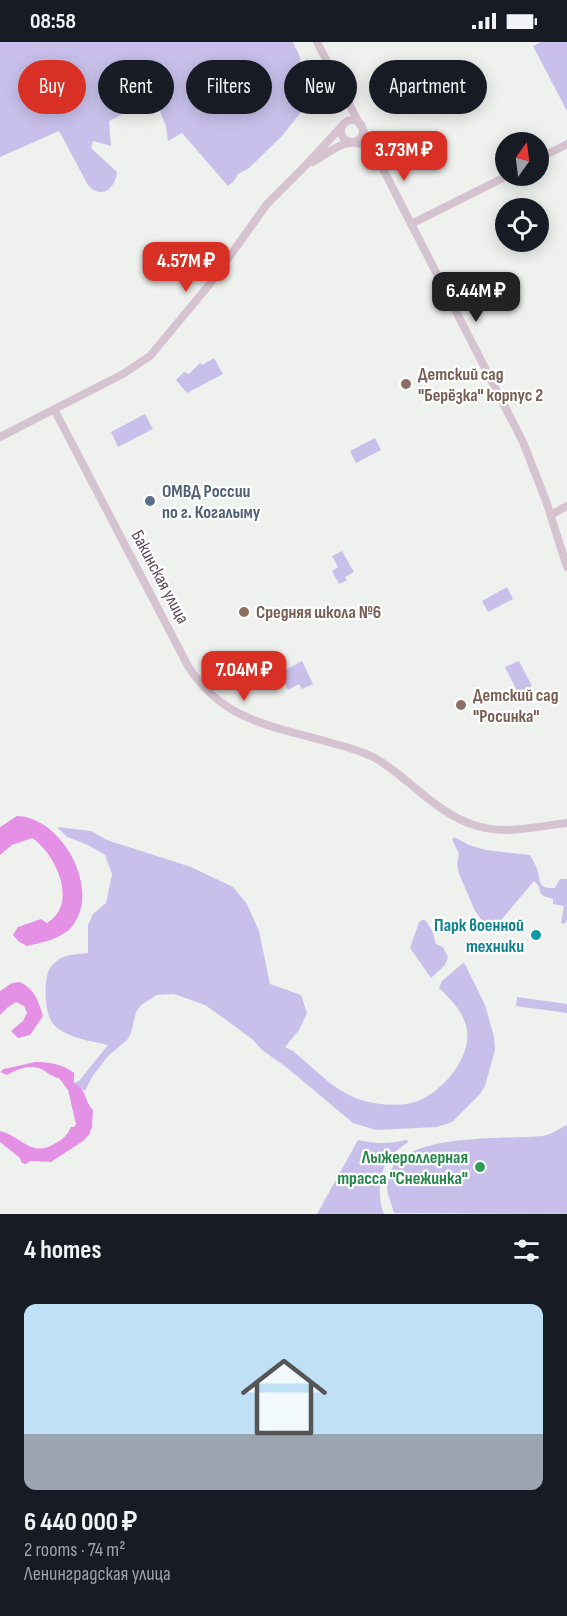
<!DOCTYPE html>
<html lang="en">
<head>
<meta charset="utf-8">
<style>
  body { margin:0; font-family:"Sofia Sans Condensed",sans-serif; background:#20242c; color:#f1f3f6; height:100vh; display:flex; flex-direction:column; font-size:22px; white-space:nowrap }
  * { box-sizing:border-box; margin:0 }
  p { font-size:20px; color:#9ea1a6 }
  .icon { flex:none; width:33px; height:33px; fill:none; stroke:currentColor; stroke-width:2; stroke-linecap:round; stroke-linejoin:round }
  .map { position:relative; height:1172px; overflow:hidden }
  .panel { display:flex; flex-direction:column; background:#171b24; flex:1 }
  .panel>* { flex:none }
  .hud { position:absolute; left:18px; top:18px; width:531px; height:54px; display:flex; gap:12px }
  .needle { width:39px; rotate:14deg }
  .tools { position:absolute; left:495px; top:90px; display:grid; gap:12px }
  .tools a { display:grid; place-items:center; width:54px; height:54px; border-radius:50%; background:#171b24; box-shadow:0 3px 15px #0003; font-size:30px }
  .price { position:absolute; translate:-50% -51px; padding:0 14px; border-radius:12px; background:#d93025; color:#fff; font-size:20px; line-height:39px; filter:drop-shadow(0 2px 3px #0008) }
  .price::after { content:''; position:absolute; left:50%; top:36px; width:18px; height:14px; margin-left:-9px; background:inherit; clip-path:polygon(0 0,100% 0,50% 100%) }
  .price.selected { background:#222; color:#fff }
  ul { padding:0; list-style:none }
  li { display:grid; align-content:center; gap:12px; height:318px; padding:0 24px }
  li+li { border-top:2px solid #363941 }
  li span { display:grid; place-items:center; height:186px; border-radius:12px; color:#555 }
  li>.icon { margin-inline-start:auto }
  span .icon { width:108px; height:108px; fill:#fffc; stroke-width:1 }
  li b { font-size:26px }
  h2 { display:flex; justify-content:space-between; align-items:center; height:72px; padding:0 24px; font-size:26px }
  .pill { padding:0 21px; border-radius:27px; background:#171b24; box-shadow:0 3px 15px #0003; font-size:21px; line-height:54px }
  .pill.selected { background:#d93025; color:#fff }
  .status { display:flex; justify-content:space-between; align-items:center; height:42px; padding:0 30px; background:#171b24; direction:ltr }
  .status svg { height:16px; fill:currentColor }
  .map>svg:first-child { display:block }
  .green { fill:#c8c0eb }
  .water { fill:#e491e5 }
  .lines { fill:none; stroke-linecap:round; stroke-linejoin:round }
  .secondary { stroke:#d6c3d0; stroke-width:8 }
  .education-dot { fill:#8d6e63; stroke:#fff; stroke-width:2 }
  .service-dot { fill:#5c6f8a; stroke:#fff; stroke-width:2 }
  .culture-dot { fill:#0f9aa8; stroke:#fff; stroke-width:2 }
  .leisure-dot { fill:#2e9e5b; stroke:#fff; stroke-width:2 }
  .labels { text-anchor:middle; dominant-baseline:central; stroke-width:4.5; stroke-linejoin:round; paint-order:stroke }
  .education-label { font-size:18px; font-weight:bold; fill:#785e54; stroke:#fff; text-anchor:start }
  .service-label { font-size:18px; font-weight:bold; fill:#4e5e75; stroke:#fff; text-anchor:start }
  .street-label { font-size:18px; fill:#5b4856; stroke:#fff }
  .culture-label { font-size:18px; font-weight:bold; fill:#0d838f; stroke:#fff; text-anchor:end }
  .leisure-label { font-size:18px; font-weight:bold; fill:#27864d; stroke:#fff; text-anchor:end }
</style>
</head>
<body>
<div class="status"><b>08:58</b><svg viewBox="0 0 49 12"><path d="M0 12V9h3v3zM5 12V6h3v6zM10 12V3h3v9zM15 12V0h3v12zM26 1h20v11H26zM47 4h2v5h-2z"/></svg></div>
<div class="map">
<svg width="567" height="1172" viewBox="0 0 567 1172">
  <rect width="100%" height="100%" fill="#eff1ef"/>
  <!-- green -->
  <path class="green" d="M0 0H293L300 15 301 34 312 57 309 61 303 62 302 69 282 94 248 127 238 132 234 139 228 144 182 91 168 99 166 84 156 59 160 45 166 36 156 37 151 42 142 43 139 38 143 30 147 25 142 24C122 40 140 53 129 67 124 72 115 76 109 79L111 104 93 99 91 106 117 130C115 147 102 158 88 143L59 89 0 115Z
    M541 0H567V69L533 4Z
    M214 316 223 332 187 351 176 338 184 330 189 332 200 321 202 323Z
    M145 372 153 387 118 405 111 390Z
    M375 396 381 408 356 421 350 409Z
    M342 509 354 530 345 535 347 538 339 542 332 529 338 525 332 514Z
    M507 545 513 557 488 570 482 559Z
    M302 619 313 642 302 647 299 642 288 648 280 631Z
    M519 619 532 644 518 651 505 625Z
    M57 785 91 789 107 798 191 825 233 845 247 862 259 889 270 942 301 953 307 971 299 988 285 1005 293 1009C315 1027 336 1051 364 1059 380 1063 402 1065 418 1059 445 1048 478 1009 464 978 459 965 448 955 439 946L442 939 463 921 465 922 485 963 494 995 495 1008 485 1044 480 1052 452 1080 437 1085 376 1088 353 1081 286 1025 262 1008 252 997 215 970 205 963 174 952 157 953 141 963 136 970 131 991 127 998 108 1014 92 1035 85 1049 74 1041 79 1039 108 1003C91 999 68 996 55 984 44 975 43 938 50 926 52 923 57 918 61 916 68 912 80 912 88 911V883L93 872 106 861 112 832 105 813 88 803 67 795Z
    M454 795 469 803 486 808 530 813C532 818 536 822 537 827 541 839 537 847 555 846L560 837H567V878L565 882 561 881 564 864 553 862V857C544 854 540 855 539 844L534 839 496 884 489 887 487 885 475 869 459 832 457 822 459 812 452 797Z
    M422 878H425L432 888 436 902 443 905 448 915 445 923 431 936 410 906 419 880Z
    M517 955 567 962V971L516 964Z
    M567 1083V1172L394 1171C391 1160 384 1146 388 1135 401 1089 505 1098 542 1094 550 1093 559 1087 567 1083Z
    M358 1098C375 1102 389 1102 406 1098L409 1099C403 1104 395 1109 390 1115 379 1128 377 1157 384 1172H317Z"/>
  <!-- water -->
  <path class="water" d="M17 774C60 775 99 842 75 880 73 883 70 888 66 890 55 898 40 901 27 904L18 899 13 893 18 885 41 877 47 881C79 862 56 812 32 796L12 803 0 813V785Z
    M20 940C35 948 38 958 43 974L30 993 18 996 11 989 23 979 27 971 24 964 16 960 8 965 0 973V949L12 941Z
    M35 1020C49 1020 63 1022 74 1031V1041C87 1047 84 1059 93 1068L92 1085 89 1093 83 1099 51 1120 30 1119 26 1122 22 1121 20 1116 0 1100V1089C21 1094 32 1116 54 1102 63 1097 67 1094 71 1085H74L76 1082 68 1048 59 1036C51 1035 48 1030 41 1027 29 1022 17 1027 7 1033L0 1030 4 1027Z"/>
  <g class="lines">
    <!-- secondary -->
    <path class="secondary" d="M317 0 360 83
      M341 89a11 11 0 1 1 22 0a11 11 0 1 1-22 0Z
      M362 86 523 400 546 459 567 525
      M538 117 567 102
      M313 120C331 109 352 90 371 108
      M411 182 507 134
      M54 367 188 624C223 680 274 684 332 701 347 705 362 709 375 716 410 736 437 773 477 784 506 793 538 784 567 781
      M0 395 123 332 150 314 209 243 267 162 305 124 342 84
      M551 473 567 464"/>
  </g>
  <!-- markers -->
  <g class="education-dot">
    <circle cx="406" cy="342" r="6"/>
    <circle cx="244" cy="570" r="6"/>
    <circle cx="461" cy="663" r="6"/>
  </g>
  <circle class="service-dot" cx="150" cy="459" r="6"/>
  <circle class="culture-dot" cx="536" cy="893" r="6"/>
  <circle class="leisure-dot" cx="480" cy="1125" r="6"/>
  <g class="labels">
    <!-- education labels -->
    <g class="education-label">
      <text x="418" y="332">Детский сад<tspan x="418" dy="21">"Берёзка" корпус 2</tspan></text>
      <text x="256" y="570">Средняя школа №6</text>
      <text x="473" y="653">Детский сад<tspan x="473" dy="21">"Росинка"</tspan></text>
    </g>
    <!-- service labels -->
    <g class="service-label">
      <text x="162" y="449">ОМВД России<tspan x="162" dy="21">по г. Когалыму</tspan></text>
    </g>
    <!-- street labels -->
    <g class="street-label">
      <text transform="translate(160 535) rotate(62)">Бакинская улица</text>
    </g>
    <!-- culture labels -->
    <g class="culture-label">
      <text x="524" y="883">Парк военной<tspan x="524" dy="21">техники</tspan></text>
    </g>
    <!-- leisure labels -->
    <g class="leisure-label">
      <text x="468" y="1115">Лыжероллерная<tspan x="468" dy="21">трасса "Снежинка"</tspan></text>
    </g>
  </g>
</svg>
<div class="tools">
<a><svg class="needle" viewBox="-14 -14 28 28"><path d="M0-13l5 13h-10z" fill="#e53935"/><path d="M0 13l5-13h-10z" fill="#9ea1a6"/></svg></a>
<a><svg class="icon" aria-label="locate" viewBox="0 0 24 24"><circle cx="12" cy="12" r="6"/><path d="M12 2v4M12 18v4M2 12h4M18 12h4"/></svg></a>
</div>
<b class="price" style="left:404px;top:140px">3.73M ₽</b>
<b class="price" style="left:186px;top:251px">4.57M ₽</b>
<b class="price selected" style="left:476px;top:281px">6.44M ₽</b>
<b class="price" style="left:244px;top:660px">7.04M ₽</b>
<div class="hud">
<a class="pill selected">Buy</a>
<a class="pill">Rent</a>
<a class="pill">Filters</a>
<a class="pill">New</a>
<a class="pill">Apartment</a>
</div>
</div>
<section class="panel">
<h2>4 homes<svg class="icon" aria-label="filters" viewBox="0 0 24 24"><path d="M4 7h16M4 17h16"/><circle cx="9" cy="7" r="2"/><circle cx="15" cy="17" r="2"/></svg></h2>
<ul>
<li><span style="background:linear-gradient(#bfe0f5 70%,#9aa5b1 0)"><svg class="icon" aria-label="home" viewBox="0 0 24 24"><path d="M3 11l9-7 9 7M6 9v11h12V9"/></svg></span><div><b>6 440 000 ₽</b><p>2 rooms · 74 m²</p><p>Ленинградская улица</p></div></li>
</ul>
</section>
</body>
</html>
